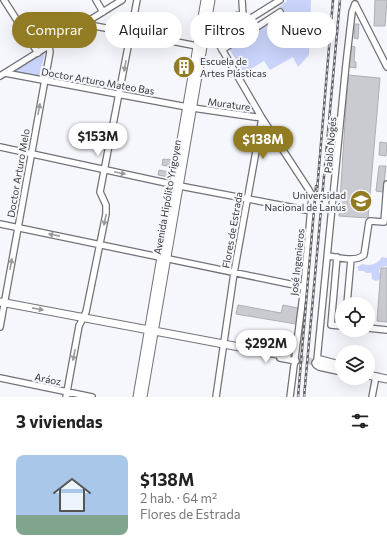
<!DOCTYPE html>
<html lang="es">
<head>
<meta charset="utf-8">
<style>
  body { margin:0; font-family:Commissioner,sans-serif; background:#f6f6f6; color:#222; height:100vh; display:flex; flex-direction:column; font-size:15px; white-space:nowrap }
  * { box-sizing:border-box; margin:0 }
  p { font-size:13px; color:#767676 }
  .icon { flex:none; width:22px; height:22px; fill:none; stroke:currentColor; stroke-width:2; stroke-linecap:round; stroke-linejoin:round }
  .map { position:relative; height:397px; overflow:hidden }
  .details { display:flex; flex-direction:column; background:#fff; flex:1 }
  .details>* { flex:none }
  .hud { position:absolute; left:12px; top:12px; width:363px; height:36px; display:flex; gap:8px }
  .tools { position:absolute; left:335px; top:297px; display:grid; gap:8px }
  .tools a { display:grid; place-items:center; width:40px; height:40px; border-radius:50%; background:#fff; box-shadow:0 4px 16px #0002; font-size:20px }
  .price { position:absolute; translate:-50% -34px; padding:0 9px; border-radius:14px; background:#fff; color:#222; font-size:13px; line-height:26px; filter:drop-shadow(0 1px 2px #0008) }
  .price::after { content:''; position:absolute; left:50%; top:24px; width:12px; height:9px; margin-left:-6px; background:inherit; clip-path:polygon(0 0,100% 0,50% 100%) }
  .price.on { background:#927c23; color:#fff }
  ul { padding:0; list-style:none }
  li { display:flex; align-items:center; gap:12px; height:100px; padding:0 16px }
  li+li { border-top:1px solid #e0e0e0 }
  li span { display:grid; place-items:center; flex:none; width:112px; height:80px; border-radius:8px; color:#555 }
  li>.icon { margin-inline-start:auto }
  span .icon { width:48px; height:48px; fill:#fffc; stroke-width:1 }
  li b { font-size:17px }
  h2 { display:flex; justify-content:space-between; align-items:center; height:48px; padding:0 16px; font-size:17px }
  .pill { padding:0 14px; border-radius:18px; background:#fff; box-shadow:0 4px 16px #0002; font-size:14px; line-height:36px }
  .pill.on { background:#927c23; color:#fff }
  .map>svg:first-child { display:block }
  .green { fill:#cad4fa }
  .building { fill:#c9cbd0; stroke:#aeafb4 }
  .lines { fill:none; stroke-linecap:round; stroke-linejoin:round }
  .major-tunnel { stroke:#cfd0d5; stroke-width:7; stroke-dasharray:7 3.5; stroke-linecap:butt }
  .minor-casing { stroke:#717277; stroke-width:8 }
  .major-casing { stroke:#717277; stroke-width:9 }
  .minor { stroke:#fff; stroke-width:5.5 }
  .major { stroke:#fff; stroke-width:7 }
  .rail-casing { stroke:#626265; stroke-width:2.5 }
  .rail { stroke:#f5f7fc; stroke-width:1; stroke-dasharray:3; stroke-linecap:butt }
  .oneway { fill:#9a9a9b }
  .labels { text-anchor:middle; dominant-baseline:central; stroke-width:4; stroke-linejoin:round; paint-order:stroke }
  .poi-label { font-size:10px; fill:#353537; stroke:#f5f7fc; text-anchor:start }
  .street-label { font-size:10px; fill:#353537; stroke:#f5f7fc }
</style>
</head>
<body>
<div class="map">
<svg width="387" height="397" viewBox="0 0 387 397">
  <rect width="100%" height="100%" fill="#f5f7fc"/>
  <!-- green -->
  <path class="green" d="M286 0H311L309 55 298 67 293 57 270 70 264 61 244 73 227 45 279 11V7L287 1Z
    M45 52 40 76 13 71Z
    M382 257 387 258V266L381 267 379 271 380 274V279L376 281 372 279 371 271V273H366L364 271H359L357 267 362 264C370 266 377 265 382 257Z"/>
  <!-- building -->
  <path class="building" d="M375 0H387L385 26H374Z
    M237 11 238 12 240 11 242 15 241 17 222 29 221 27 220 28 218 22Z
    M355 24H359L358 39 354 38Z
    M351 46 355 47 354 62H356V68L349 67Z
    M180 63 189 65 188 70 179 69Z
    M348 75 380 78 368 218 339 216Z
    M380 142 387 143 386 156 379 155Z
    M163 159 172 160 171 167 162 165Z
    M379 166H386L383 192 376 191Z
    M159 170 170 172 169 177 158 175Z
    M381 268H387V322L377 321Z
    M238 305 281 313 283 305 298 308 296 324 236 314Z"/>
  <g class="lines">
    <!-- major-tunnel -->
    <path class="major-tunnel" d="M287 356 318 363"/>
    <!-- minor casing -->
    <g class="minor-casing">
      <path id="minor" d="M4 0 38 53
        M96 0 103 12
        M355 4 387 67
        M88 21 95 26 197 46
        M206 28 213 34 262 118 309 190 312 196 304 287 290 397
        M229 32 227 28 243 16 242 0
        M216 40 280 0
        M222 50 280 12
        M5 73 187 107
        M0 76 122 0
        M193 108 262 118
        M0 147 180 186 311 211
        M0 224 304 287
        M328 256C339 257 354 263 364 255L369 222 370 221 384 222 387 184
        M337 257 331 325 342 326
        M347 304 351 259
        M0 327 50 52 49 46
        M368 328 387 330
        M280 358 296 361
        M317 360 346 64 352 12 355 4
        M335 363 320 359 317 360 315 363 316 365 319 367 342 372
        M0 378 92 397
        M66 397 79 326 86 312 106 214V205L100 192 137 0
        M216 397 234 273 262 118
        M372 397 376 376"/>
    </g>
    <!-- major casing -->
    <g class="major-casing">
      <path id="major" d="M0 302 287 356
        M318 363 342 368
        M368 375 387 379
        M137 397 205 0
        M143 397 211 0"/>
    </g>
    <!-- minor -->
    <use href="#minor" class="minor"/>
    <!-- major -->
    <use href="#major" class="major"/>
    <!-- rail casing -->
    <g class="rail-casing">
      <path id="rail" d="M317 191 333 0
        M298 397 316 186
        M304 397 340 0"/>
    </g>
    <!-- rail -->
    <use href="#rail" class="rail"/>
  </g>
  <!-- one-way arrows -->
  <defs><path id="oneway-solid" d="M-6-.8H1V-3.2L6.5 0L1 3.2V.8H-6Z"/></defs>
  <g class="oneway">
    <use href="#oneway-solid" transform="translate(125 66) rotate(100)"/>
    <use href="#oneway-solid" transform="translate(39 109) rotate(-80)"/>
    <use href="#oneway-solid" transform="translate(120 173) rotate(12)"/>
    <use href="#oneway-solid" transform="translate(105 220) rotate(102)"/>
    <use href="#oneway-solid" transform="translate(54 235) rotate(-169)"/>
    <use href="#oneway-solid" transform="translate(11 264) rotate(-80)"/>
    <use href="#oneway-solid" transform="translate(38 309) rotate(11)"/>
    <use href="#oneway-solid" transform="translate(74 355) rotate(101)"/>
  </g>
  <!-- icons -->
  <defs>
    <g id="building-disc" transform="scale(1.15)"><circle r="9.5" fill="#927c23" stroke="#f5f7fc"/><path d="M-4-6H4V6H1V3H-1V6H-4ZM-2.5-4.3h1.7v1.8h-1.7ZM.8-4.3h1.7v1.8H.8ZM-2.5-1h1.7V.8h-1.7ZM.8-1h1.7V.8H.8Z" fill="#fff"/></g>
    <g id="university-disc" transform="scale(1.15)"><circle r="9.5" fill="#927c23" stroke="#f5f7fc"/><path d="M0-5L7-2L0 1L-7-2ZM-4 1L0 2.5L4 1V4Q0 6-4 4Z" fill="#fff"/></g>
  </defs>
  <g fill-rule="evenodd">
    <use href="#building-disc" x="184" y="67"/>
    <use href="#university-disc" x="361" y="201"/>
  </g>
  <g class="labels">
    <!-- poi labels -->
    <g class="poi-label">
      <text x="200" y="61">Escuela de<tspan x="200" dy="12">Artes Plásticas</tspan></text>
      <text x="346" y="195" text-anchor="end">Universidad<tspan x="346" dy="12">Nacional de Lanús</tspan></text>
    </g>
    <!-- street labels -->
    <g class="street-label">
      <text transform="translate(98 81) rotate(10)">Doctor Arturo Mateo Bas</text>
      <text transform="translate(229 104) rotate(8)">Murature</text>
      <text transform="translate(330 145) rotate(-85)">Pablo Nogés</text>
      <text transform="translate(18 173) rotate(-80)">Doctor Arturo Melo</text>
      <text transform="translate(167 197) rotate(-80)">Avenida Hipólito Yrigoyen</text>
      <text transform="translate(232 230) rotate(-80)">Flores de Estrada</text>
      <text transform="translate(297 262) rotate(-84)">José Ingenieros</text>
      <text transform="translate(48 379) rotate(11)">Aráoz</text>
    </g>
  </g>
</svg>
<div class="tools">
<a><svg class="icon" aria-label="locate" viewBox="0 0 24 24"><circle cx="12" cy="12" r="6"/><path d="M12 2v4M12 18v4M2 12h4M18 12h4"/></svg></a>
<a><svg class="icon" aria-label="layers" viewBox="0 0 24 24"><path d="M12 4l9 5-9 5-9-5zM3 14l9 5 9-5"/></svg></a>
</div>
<b class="price" style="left:98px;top:157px">$153M</b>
<b class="price on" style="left:263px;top:160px">$138M</b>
<b class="price" style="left:266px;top:364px">$292M</b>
<div class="hud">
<a class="pill on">Comprar</a>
<a class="pill">Alquilar</a>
<a class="pill">Filtros</a>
<a class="pill">Nuevo</a>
</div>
</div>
<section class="details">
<h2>3 viviendas<svg class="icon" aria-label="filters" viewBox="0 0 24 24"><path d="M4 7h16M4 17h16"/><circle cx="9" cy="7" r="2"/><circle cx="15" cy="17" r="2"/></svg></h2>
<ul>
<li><span style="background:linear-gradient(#a9c7e8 75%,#7fa58c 0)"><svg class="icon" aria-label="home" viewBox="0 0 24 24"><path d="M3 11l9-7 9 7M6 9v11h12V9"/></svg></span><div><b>$138M</b><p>2 hab. · 64 m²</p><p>Flores de Estrada</p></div></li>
</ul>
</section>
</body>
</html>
